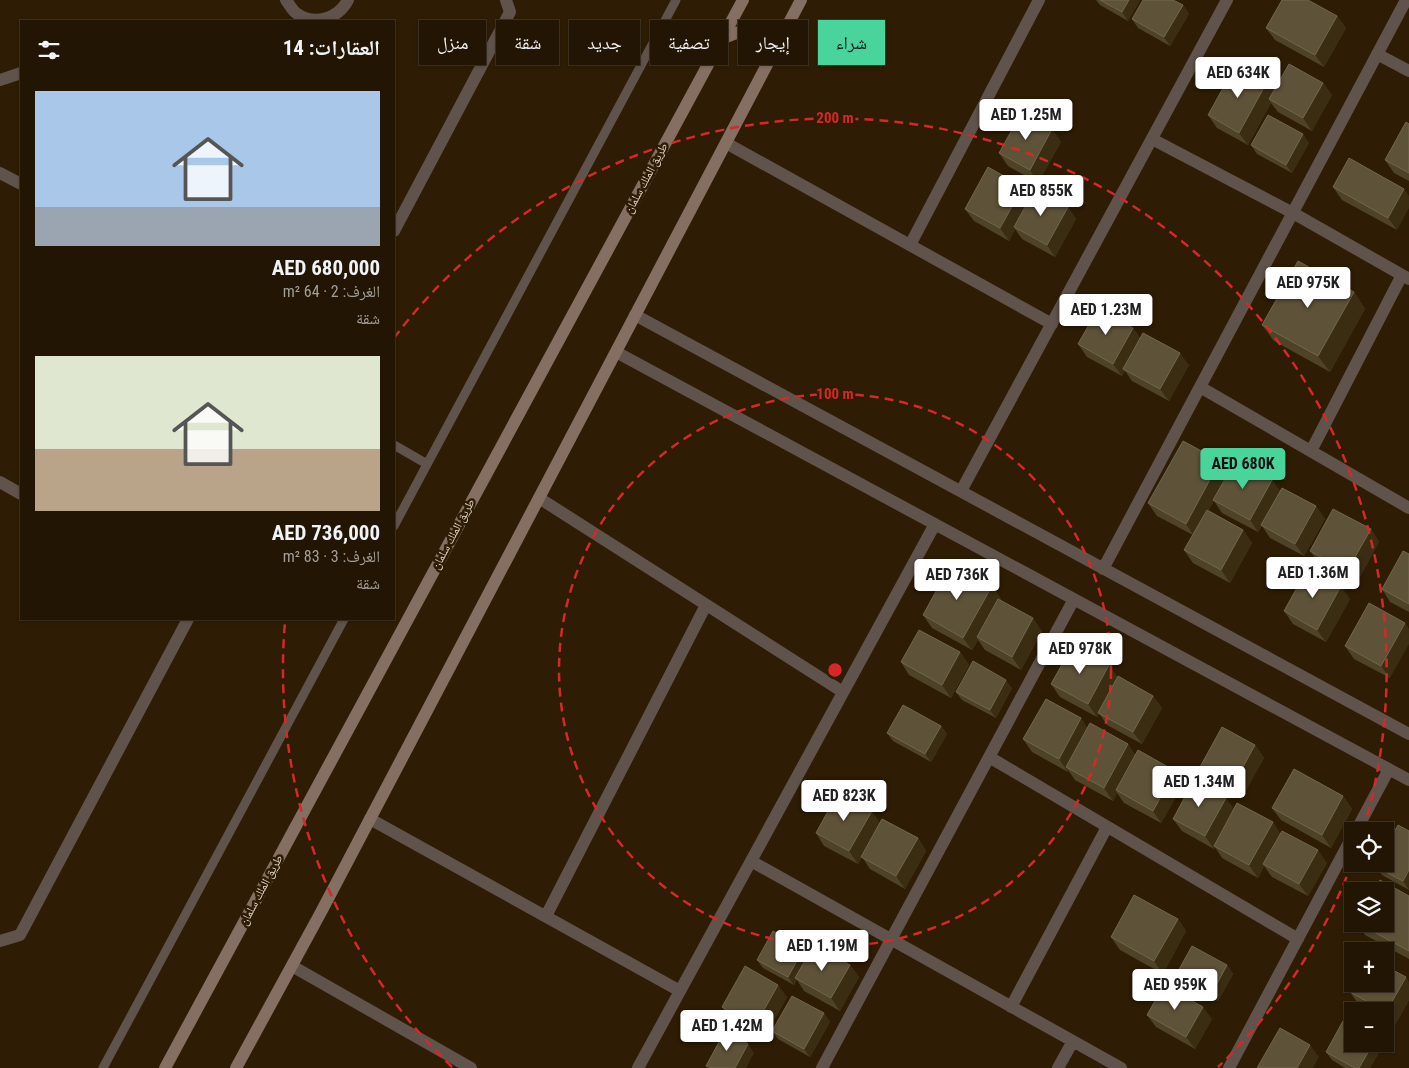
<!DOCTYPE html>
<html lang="ar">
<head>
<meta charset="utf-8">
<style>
  body { margin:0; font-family:"Roboto Condensed","Noto Naskh Arabic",sans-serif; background:#2e2212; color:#f1f3f6; direction:rtl; height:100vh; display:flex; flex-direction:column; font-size:19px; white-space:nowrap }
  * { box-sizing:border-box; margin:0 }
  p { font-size:16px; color:#a29f9a }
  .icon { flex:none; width:28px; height:28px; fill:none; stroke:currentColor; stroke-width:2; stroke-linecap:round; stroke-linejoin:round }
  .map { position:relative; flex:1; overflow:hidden; direction:ltr }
  .panel { position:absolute; left:20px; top:20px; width:375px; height:600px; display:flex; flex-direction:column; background:#221503; border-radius:0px; box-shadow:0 1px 4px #0004,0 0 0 1px #3f3425; direction:rtl }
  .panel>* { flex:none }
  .hud { position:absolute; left:410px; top:20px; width:475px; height:45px; direction:rtl; display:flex; gap:10px }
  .fabs { position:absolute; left:1344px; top:822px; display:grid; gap:10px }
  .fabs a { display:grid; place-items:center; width:50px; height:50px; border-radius:0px; background:#221503; box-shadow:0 1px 4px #0004,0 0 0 1px #3f3425; font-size:25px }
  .price { position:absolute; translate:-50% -42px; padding:0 11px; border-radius:5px; background:#fff; color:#222; font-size:16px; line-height:32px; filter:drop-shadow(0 1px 2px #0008) }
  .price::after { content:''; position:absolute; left:50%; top:30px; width:15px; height:11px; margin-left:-8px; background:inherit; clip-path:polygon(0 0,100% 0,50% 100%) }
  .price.selected { background:#49d49c; color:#111 }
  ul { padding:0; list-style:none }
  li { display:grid; align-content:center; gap:10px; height:265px; padding:0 15px }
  li span { display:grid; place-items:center; height:155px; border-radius:0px; color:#555 }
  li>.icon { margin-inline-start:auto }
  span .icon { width:90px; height:90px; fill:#fffc; stroke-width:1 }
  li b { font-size:21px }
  h2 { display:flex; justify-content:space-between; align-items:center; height:60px; padding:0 15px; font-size:21px }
  .chip { padding:0 18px; border-radius:0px; background:#221503; box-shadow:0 1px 4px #0004,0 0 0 1px #3f3425; font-size:18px; line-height:45px }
  .chip.selected { background:#49d49c; color:#111 }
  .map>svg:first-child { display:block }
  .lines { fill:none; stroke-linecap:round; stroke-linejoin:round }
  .service { stroke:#60534b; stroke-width:9 }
  .minor { stroke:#60534b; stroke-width:12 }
  .secondary { stroke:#856f62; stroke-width:12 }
  .wall { fill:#4e4327 }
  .shaded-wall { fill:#3b2d12 }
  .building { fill:#5e5238; stroke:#72664e }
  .ring { fill:none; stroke:#d62828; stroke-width:2.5; stroke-dasharray:9 6 }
  .labels { text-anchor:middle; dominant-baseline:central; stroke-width:5; stroke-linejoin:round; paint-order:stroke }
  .street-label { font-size:12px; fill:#dfd3c5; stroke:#2e1c04 }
  .centre { fill:#d62828; stroke:#2e1c04; stroke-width:2.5 }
  .ring-label { font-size:15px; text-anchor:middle; font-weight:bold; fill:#d62828; stroke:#2e1c04; stroke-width:5; stroke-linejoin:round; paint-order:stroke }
</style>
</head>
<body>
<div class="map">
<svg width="1409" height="1068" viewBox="0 0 1409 1068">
  <rect width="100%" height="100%" fill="#2e1c04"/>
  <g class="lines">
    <!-- service -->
    <path class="service" d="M394 445 427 464
      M394 526 676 0
      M103 1068 344 619"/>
    <!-- minor -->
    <path class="minor" d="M286 0C289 4 292 10 296 13 314 26 338 19 348 0
      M1377 54 1409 71
      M0 80 21 73
      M1152 139 1293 213 1409 279
      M726 143 1052 324
      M0 173 21 184
      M394 231 510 12 506 0
      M910 245 1039 0
      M635 315 1409 734
      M616 352 1409 780
      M1200 387 1409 508
      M1311 451 1402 275
      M0 482 21 494
      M961 491 1227 0
      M539 498 843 692
      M1103 569 1406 0
      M989 757 1298 939
      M370 819 680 991
      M1356 831 1389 769
      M751 861 1121 1068
      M546 916 706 605
      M0 941 20 935 188 619
      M292 966 471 1068
      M1011 1007 1107 827
      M638 1068 935 524
      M822 1068 1074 599
      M1058 1068 1073 1041
      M1229 1068 1352 837"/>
    <!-- secondary -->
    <path class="secondary" d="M721 39C746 29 762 20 774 51
      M165 1068 743 0
      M236 1068 320 914 801 0"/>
  </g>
  <!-- wall -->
  <path class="wall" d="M1096 0H1140L1128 21 1100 5Z
    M1183 5 1189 14 1170 46 1138 28 1132 19Z
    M1337 16 1346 28 1324 67 1275 40 1266 28Z
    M1267 82 1274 91 1323 83 1332 95 1312 131 1278 112 1271 103 1248 145 1217 128 1208 115Z
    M1409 124V181L1394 173 1385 160Z
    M1052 129 1061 142 1038 183 1008 166 999 153Z
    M1309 143 1292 173 1257 154 1251 145Z
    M1349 158 1397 230 1342 200 1333 187Z
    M1023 187 1030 197 1068 207 1076 219 1055 257 1022 239 1015 229 1009 241 974 221 965 209Z
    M1354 292 1365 309 1330 372 1274 341 1262 325Z
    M1133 328 1140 338 1189 365 1169 401 1132 381 1125 371 1122 376 1087 357 1078 344Z
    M1220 461 1229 473 1272 480 1280 492 1316 506 1325 519 1304 556 1270 538 1262 526 1258 532 1222 513 1214 501 1208 511 1243 530 1252 543 1230 583 1193 563 1184 550 1193 535 1157 516 1148 503Z
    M1371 529 1379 542 1356 584 1319 563 1310 551Z
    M1409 554V612L1390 602 1382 589Z
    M992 586 1001 599 1000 600 1042 631 1021 670 985 650 978 640 972 650 932 628 923 615Z
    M1350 599 1326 642 1293 624 1284 611Z
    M1369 603 1390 678 1354 659 1345 646Z
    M960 652 969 665 951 698 909 675 901 662Z
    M1118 677 1153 696 1162 708 1142 744 1107 725 1099 713 1097 717 1060 697 1051 684Z
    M1012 688 996 718 962 700 956 692Z
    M941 726 947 734 931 762 893 741 887 733Z
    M1088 728 1184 783 1161 823 1124 803 1117 793 1113 801 1075 780 1068 770V772L1032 752 1023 739Z
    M1255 745 1264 758 1242 797 1209 779 1200 767Z
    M1343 796 1352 809 1331 848 1281 820 1272 808Z
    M1234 809 1273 822 1280 834 1327 863 1308 896 1272 877 1264 866 1258 878 1222 858 1215 847 1214 849 1182 831 1173 819Z
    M880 823 918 838 926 851 905 889 870 869 862 857 858 864 824 846 816 833Z
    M1409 831V890L1382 875 1376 867Z
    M1409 896V959L1365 935 1358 924H1385Z
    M1178 919 1186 931 1163 974 1120 950 1111 937Z
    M809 955 850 965 859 977 840 1011 804 991 797 980 794 985 763 968 757 960Z
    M1227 965 1233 974 1218 1001 1183 982 1177 973Z
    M1409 982V1000L1395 1025 1385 1019V1011H1371L1359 1005 1350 992Z
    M787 997 764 1038 731 1020 722 1007Z
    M824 1013 830 1022 810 1057 778 1039 772 1031Z
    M1147 1015 1212 1019 1195 1049 1156 1027Z
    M1382 1047 1370 1068H1345L1332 1060 1326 1052Z"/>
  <!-- shaded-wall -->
  <path class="shaded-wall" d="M1129 0H1140L1128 21 1122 12Z
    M1183 5 1189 14 1170 46 1164 37Z
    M1337 16 1346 28 1324 67 1315 55Z
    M1267 82 1276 95 1269 99 1271 103 1248 145 1239 133Z
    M1323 83 1332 95 1312 131 1303 118Z
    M1052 129 1061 142 1038 183 1030 170Z
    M1303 134 1309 143 1292 173 1286 165Z
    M1023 187 1032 199 1014 227 1015 229 1009 241 1000 228Z
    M1404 189 1409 196V208L1397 230 1388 218Z
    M1068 207 1076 219 1055 257 1047 245Z
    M1354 292 1365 309 1330 372 1318 356Z
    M1133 328 1142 341 1123 369 1125 371 1122 376 1113 364Z
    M1180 353 1189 365 1169 401 1160 389Z
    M1220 461 1229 474 1194 536 1186 524Z
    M1272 480 1281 492 1258 532 1250 520Z
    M1316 506 1325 519 1304 556 1295 544Z
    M1371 529 1379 542 1356 584 1347 571Z
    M1243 530 1252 543 1230 583 1221 570Z
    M992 586 1001 599 979 639 977 637 978 640 972 650 963 638Z
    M1341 586 1350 599 1326 642 1317 630Z
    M1033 618 1042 631 1021 670 1012 657Z
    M1405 623 1409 629V644L1390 678 1381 666Z
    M960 652 969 665 951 698 942 685Z
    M1109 665 1118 678 1097 717 1088 704Z
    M1006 680 1012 688 996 718 990 710Z
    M1153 696 1162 708 1142 744 1133 732Z
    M1081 718 1090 731 1066 767 1068 770V772L1059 759Z
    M941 726 947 734 931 762 925 754Z
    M1128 744 1137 757 1116 790 1117 793 1113 801 1104 788Z
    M1255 745 1264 758 1242 797 1233 785Z
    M1175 771 1184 783 1161 823 1153 811Z
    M1343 796 1352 809 1331 848 1322 835Z
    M1226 798 1235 810 1214 846 1215 847 1214 849 1205 836Z
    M872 811 880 823 858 864 849 851Z
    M1273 822 1281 835 1263 864 1264 866 1258 878 1249 865Z
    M918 838 926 851 905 889 896 876Z
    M1318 850 1327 863 1308 896 1299 884Z
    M1409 870V890L1403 881Z
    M1178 919 1186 931 1163 974 1154 961Z
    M804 948 810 957 795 978 797 980 794 985 788 977Z
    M850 965 859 977 840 1011 831 998Z
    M1227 965 1233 974 1218 1001 1212 993Z
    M1406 977 1409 982V1000L1395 1025 1386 1012Z
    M778 985 787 997 764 1038 755 1026Z
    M1203 1007 1212 1019 1195 1049 1186 1037Z
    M824 1013 830 1022 810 1057 804 1049Z
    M748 1044 754 1053 746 1068H735Z
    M1373 1044H1379L1382 1047 1370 1068H1359Z
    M1310 1045 1319 1057 1313 1068H1297Z"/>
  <!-- building -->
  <path class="building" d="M1100 0H1129L1122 12Z
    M1143 0H1173L1183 5 1164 37 1132 19Z
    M1282 0H1308L1337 16 1315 55 1266 28Z
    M1289 64 1323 83 1303 118 1269 99Z
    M1236 65 1267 82 1239 133 1208 115Z
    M1022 112 1052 129 1030 170 999 153Z
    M1268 115 1303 134 1286 165 1251 145Z
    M1406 122 1409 124V173L1385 160Z
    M1349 158 1404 189 1388 218 1333 187Z
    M988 167 1023 187 1000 228 965 209Z
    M1035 189 1068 207 1047 245 1014 227Z
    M1298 261 1354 292 1318 356 1262 325Z
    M1098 309 1133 328 1113 364 1078 344Z
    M1143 333 1180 353 1160 389 1123 369Z
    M1183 441 1220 461 1186 524 1148 503Z
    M1236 460 1272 480 1250 520 1213 500Z
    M1282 488 1316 506 1295 544 1261 525Z
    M1333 509 1371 529 1347 571 1310 551Z
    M1207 510 1243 530 1221 570 1184 550Z
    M1403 551 1409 554V604L1382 589Z
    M951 564 992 586 963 638 923 615Z
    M1308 568 1341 586 1317 630 1284 611Z
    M998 599 1033 618 1012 657 977 637Z
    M1369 603 1405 623 1381 666 1345 646Z
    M919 630 960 652 942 685 901 662Z
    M1073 645 1109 665 1088 704 1051 684Z
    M973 661 1006 680 990 710 956 692Z
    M1118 676 1153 696 1133 732 1098 713Z
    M1046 699 1081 718 1059 759 1023 739Z
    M903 705 941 726 925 754 887 733Z
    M1090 723 1128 744 1104 788 1066 767Z
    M1222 727 1255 745 1233 785 1200 767Z
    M1138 750 1175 771 1153 811 1116 790Z
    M1294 769 1343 796 1322 835 1272 808Z
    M1194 780 1226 798 1205 836 1173 819Z
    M838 793 872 811 849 851 816 833Z
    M1237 803 1273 822 1249 865 1214 846Z
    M882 819 918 838 896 876 861 857Z
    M1398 825 1409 831V870L1403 881 1376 867 1377 864H1385V849Z
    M1282 831 1318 850 1299 884 1263 864Z
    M1380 880 1409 896V951L1359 924H1385V891H1374Z
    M1134 895 1178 919 1154 961 1111 937Z
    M773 931 804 948 788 977 757 960Z
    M814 945 850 965 831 998 795 978Z
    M1192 946 1227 965 1212 993 1177 973Z
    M745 966 778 985 755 1026 722 1007Z
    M1385 966 1406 977 1386 1012 1350 992 1355 984H1385Z
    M1164 985 1203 1007 1186 1037 1147 1015Z
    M792 996 824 1013 804 1049 772 1031Z
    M1343 1021 1352 1026V1044H1373L1359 1068H1355L1326 1052Z
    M1280 1028 1310 1045 1297 1068H1257Z
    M725 1031 748 1044 735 1068H711L706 1066Z"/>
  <!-- distance rings -->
  <g class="ring">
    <circle cx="835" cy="670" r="276"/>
    <path d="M1352 863A552 552 0 0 1 1218 1067M452 1067A552 552 0 0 1 285 622M394 338A552 552 0 0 1 1364 827"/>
  </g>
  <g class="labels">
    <!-- street labels -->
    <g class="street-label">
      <text transform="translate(646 178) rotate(-62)">طريق الملك سلمان</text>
      <text transform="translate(453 534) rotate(-62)">طريق الملك سلمان</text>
      <text transform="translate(261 890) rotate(-62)">طريق الملك سلمان</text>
    </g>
  </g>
  <circle cx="835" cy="670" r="8" class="centre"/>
  <g class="ring-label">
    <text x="835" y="123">200 m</text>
    <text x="835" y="399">100 m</text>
  </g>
</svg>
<div class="fabs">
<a><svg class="icon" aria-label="locate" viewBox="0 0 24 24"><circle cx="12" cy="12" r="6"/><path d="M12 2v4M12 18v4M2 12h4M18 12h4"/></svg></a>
<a><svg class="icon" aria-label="layers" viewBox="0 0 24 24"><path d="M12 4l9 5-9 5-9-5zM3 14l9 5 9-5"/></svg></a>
<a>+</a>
<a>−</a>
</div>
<b class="price" style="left:1238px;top:99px">AED 634K</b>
<b class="price" style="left:1026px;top:141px">AED 1.25M</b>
<b class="price" style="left:1041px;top:217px">AED 855K</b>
<b class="price" style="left:1308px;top:309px">AED 975K</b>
<b class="price" style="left:1106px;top:336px">AED 1.23M</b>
<b class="price selected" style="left:1243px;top:490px">AED 680K</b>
<b class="price" style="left:1313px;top:599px">AED 1.36M</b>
<b class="price" style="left:957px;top:601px">AED 736K</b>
<b class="price" style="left:1080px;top:675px">AED 978K</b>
<b class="price" style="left:1199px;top:808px">AED 1.34M</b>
<b class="price" style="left:844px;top:822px">AED 823K</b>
<b class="price" style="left:822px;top:972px">AED 1.19M</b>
<b class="price" style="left:1175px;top:1011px">AED 959K</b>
<b class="price" style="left:727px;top:1052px">AED 1.42M</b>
<div class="hud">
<a class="chip selected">شراء</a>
<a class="chip">إيجار</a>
<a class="chip">تصفية</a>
<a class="chip">جديد</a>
<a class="chip">شقة</a>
<a class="chip">منزل</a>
</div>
<section class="panel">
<h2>العقارات: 14<svg class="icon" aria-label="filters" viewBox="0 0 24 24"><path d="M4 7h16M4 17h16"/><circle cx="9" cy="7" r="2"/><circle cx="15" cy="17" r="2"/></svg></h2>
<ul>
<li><span style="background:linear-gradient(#a9c7e8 75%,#9aa5b1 0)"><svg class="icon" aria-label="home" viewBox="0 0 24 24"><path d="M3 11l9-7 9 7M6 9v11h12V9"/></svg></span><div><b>AED 680,000</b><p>الغرف: 2 · 64 m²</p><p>شقة</p></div></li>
<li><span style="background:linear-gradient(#dfe7d0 60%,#b9a48a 0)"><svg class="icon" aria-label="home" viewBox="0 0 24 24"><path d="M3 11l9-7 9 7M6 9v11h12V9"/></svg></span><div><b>AED 736,000</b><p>الغرف: 3 · 83 m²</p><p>شقة</p></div></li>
</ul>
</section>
</div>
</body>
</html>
